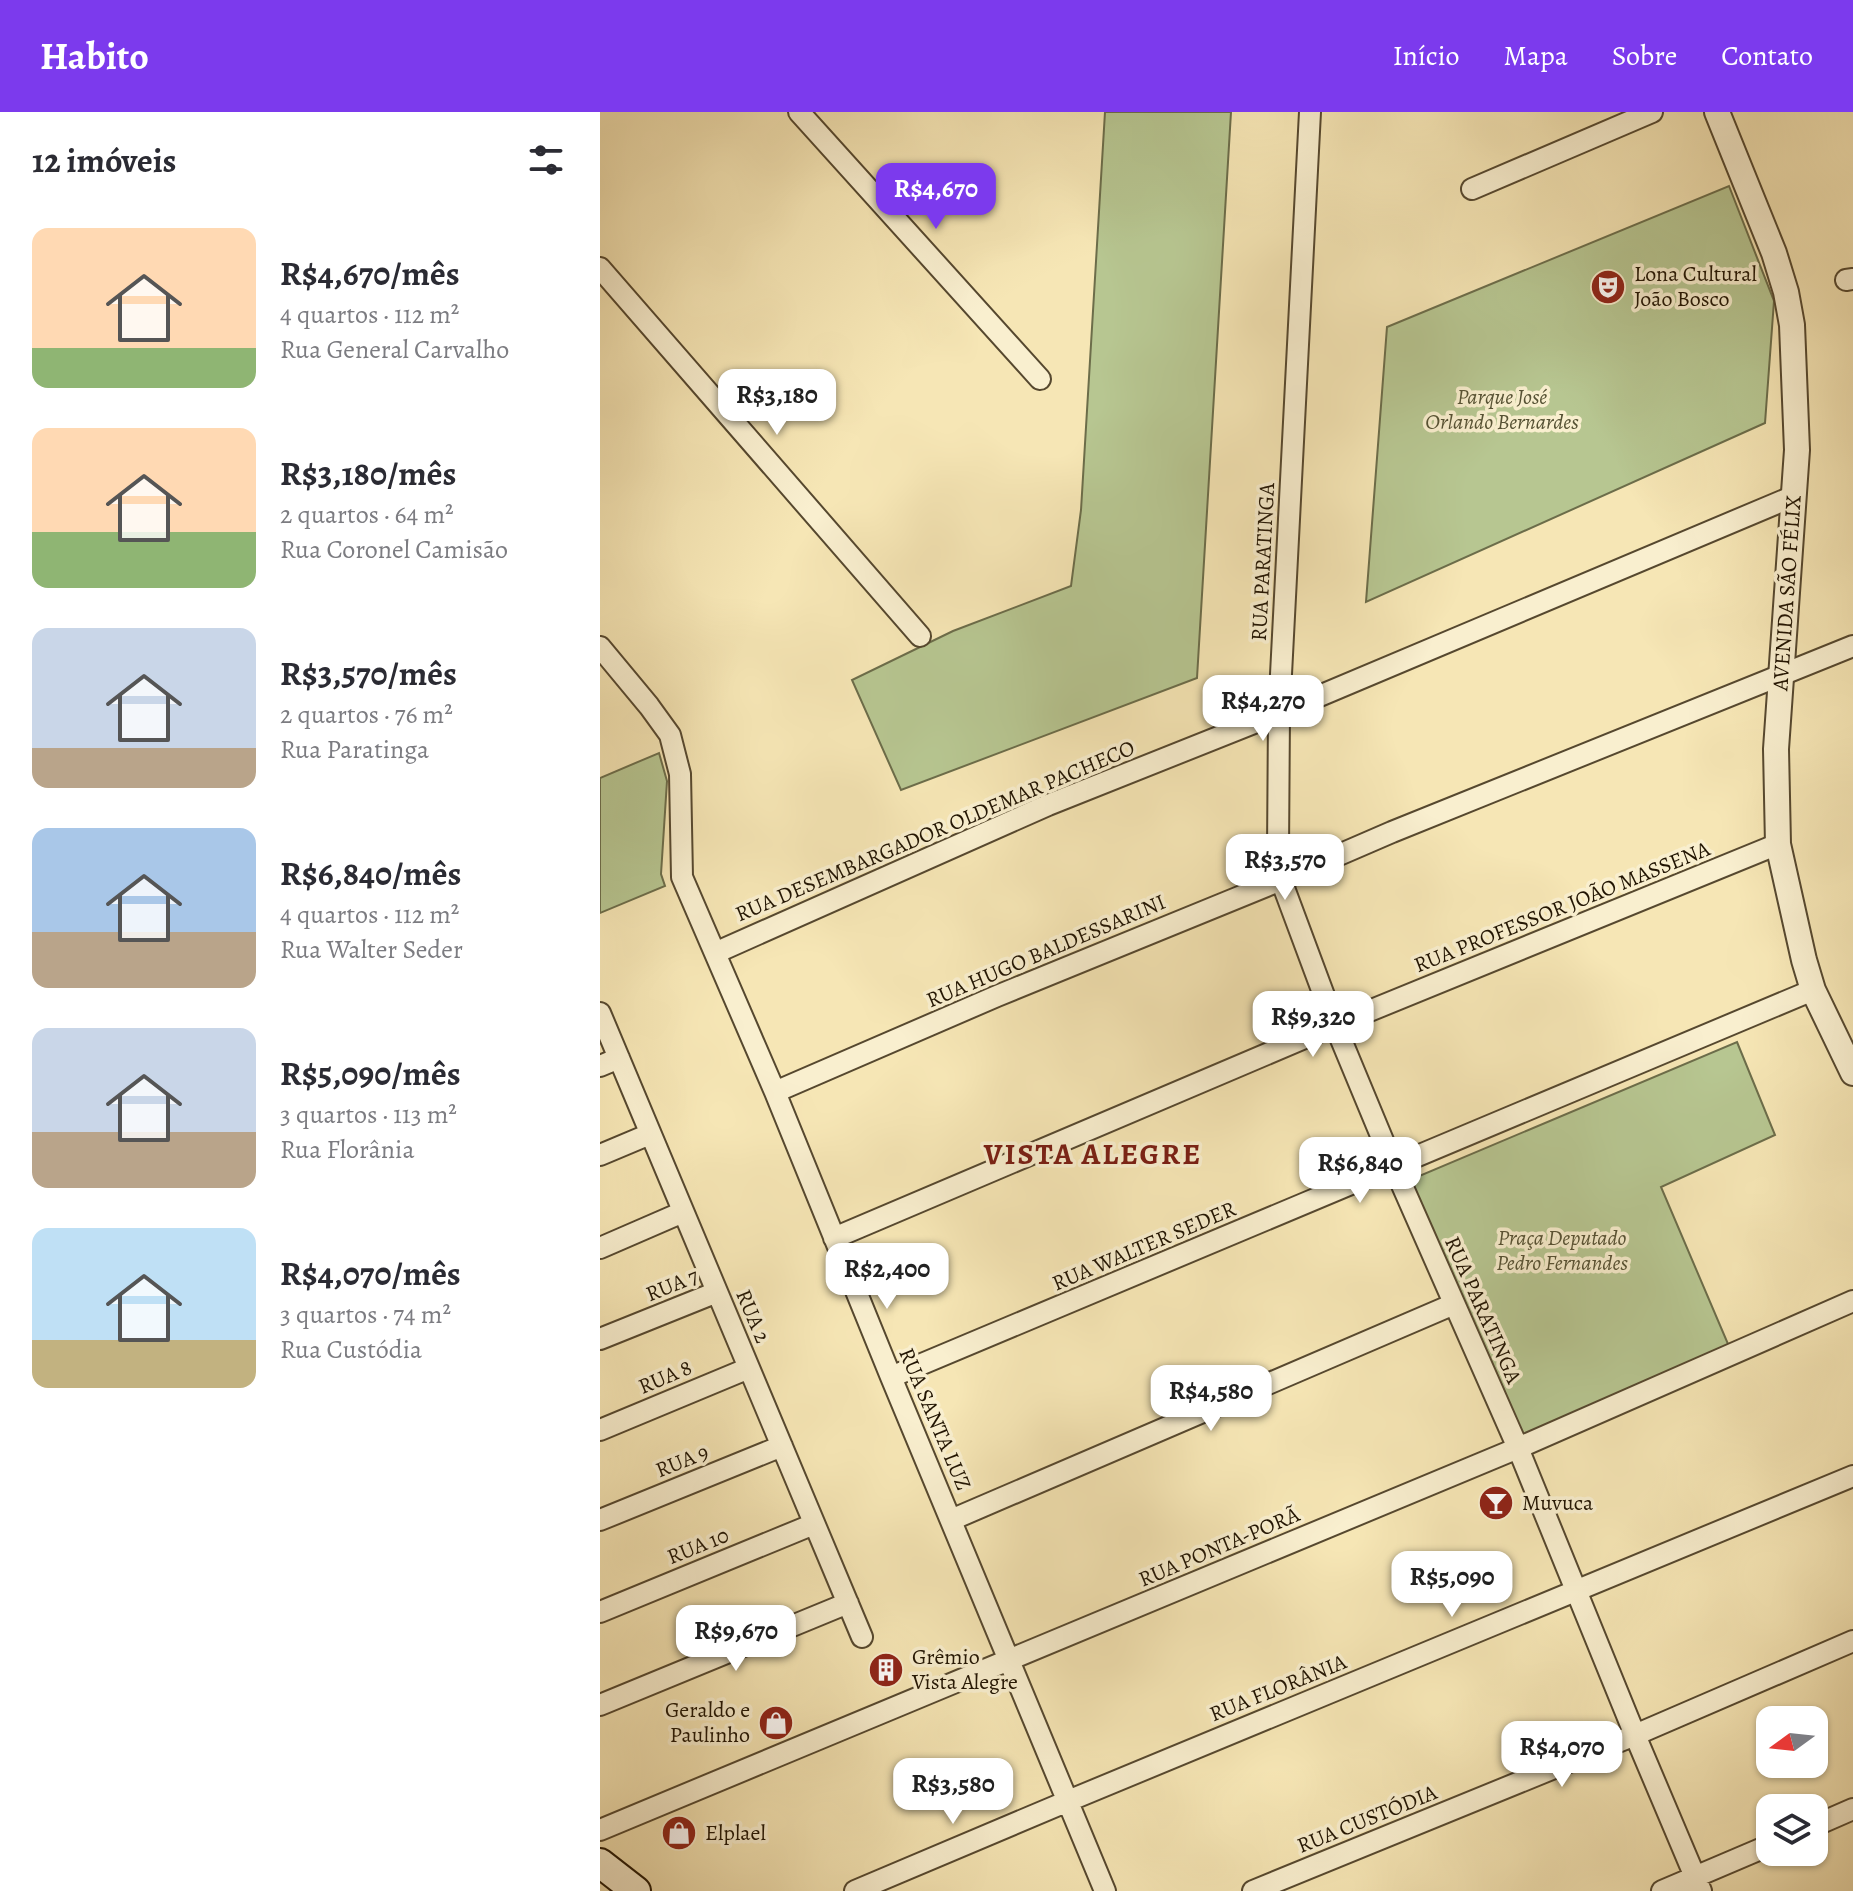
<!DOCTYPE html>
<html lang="pt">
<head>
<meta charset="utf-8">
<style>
  body { margin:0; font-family:Alegreya,serif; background:#f7f7f7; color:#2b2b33; height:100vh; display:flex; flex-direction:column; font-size:30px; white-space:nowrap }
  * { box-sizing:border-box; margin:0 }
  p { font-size:26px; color:#7c7c81 }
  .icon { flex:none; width:44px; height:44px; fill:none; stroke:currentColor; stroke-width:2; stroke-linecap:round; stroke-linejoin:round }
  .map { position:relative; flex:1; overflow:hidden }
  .sheet { display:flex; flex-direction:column; background:#fff; width:600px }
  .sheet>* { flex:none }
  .needle { width:52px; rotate:255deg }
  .controls { position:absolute; left:1156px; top:1594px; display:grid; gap:16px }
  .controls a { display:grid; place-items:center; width:72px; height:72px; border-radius:16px; background:#fff; box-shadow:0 2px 6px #0004; font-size:40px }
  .price { position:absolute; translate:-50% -68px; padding:0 18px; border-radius:16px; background:#fff; color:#222; font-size:26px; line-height:52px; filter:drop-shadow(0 2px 4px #0008) }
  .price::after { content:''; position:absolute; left:50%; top:48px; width:24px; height:18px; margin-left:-12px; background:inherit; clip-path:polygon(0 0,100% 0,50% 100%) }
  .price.active { background:#7c3aed; color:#fff }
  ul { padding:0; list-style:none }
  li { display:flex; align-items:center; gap:24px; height:200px; padding:0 32px }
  li span { display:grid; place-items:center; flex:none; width:224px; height:160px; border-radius:16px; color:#555 }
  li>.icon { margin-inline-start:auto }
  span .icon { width:96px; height:96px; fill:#fffc; stroke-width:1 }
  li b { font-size:34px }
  h2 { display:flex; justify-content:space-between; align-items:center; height:96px; padding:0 32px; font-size:34px }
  header { display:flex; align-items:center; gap:48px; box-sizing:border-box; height:112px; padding:0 40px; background:#7c3aed; color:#fff }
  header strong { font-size:38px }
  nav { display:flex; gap:44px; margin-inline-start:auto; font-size:28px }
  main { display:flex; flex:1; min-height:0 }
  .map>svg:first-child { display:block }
  .green { fill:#b7c691; stroke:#6c6d4a; stroke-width:2 }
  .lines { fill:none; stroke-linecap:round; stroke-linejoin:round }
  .minor-casing { stroke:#56482f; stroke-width:24 }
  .tertiary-casing { stroke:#56482f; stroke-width:28 }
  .secondary-casing { stroke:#211402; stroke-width:32 }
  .minor { stroke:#f9efcf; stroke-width:20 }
  .tertiary { stroke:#f9efcf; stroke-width:24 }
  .secondary { stroke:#f9efcf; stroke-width:28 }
  .labels { text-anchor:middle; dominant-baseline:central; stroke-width:7; stroke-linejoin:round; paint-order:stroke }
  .poi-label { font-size:22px; fill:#211402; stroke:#f9efcf; text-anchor:start }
  .park-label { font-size:22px; font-style:italic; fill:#565234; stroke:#f9efcf }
  .street-label { font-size:22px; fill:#211402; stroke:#f9efcf }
  .district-label { font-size:30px; font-weight:bold; letter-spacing:2px; fill:#7a1f14; stroke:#f9efcf }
</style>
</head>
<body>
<header>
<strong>Habito</strong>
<nav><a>Início</a><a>Mapa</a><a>Sobre</a><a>Contato</a></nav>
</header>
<main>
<section class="sheet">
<h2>12 imóveis<svg class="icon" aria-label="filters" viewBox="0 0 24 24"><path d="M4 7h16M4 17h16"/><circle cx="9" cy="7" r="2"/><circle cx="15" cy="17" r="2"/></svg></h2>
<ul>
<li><span style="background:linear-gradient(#ffd9b3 75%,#8fb573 0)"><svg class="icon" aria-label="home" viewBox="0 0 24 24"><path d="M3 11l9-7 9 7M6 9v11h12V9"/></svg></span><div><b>R$4,670/mês</b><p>4 quartos · 112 m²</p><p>Rua General Carvalho</p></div></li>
<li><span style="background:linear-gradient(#ffd9b3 65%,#8fb573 0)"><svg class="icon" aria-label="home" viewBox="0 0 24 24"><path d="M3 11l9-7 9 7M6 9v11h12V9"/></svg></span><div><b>R$3,180/mês</b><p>2 quartos · 64 m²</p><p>Rua Coronel Camisão</p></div></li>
<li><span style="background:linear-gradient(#c9d6e8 75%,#b9a48a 0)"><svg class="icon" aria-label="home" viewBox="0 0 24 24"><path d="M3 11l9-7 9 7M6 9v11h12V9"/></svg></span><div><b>R$3,570/mês</b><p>2 quartos · 76 m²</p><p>Rua Paratinga</p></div></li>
<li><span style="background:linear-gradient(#a9c7e8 65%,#b9a48a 0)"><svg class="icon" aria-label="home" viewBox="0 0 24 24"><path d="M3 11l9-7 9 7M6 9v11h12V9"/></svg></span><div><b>R$6,840/mês</b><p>4 quartos · 112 m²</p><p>Rua Walter Seder</p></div></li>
<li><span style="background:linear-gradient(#c9d6e8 65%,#b9a48a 0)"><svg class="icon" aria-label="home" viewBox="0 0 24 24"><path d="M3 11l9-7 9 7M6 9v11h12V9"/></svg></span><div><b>R$5,090/mês</b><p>3 quartos · 113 m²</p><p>Rua Florânia</p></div></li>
<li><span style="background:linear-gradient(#bfe0f5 70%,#c2b280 0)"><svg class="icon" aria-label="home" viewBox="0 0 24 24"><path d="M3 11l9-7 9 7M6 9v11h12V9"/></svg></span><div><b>R$4,070/mês</b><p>3 quartos · 74 m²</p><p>Rua Custódia</p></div></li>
</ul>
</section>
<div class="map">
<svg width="1253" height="1779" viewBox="0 0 1253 1779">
  <rect width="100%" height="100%" fill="#f6e6b5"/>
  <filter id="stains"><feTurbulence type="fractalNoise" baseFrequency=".0025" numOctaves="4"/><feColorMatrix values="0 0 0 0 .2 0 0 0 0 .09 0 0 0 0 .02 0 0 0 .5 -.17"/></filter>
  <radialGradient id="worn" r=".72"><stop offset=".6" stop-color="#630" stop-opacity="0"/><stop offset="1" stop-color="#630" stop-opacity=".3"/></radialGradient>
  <!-- green -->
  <path class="green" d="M505 0H631L597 566 301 678 252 568 353 519 471 474 481 398Z
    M1129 74 1174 189 1165 311 766 490 787 215Z
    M59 641 67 669 61 762 65 774 0 801V666Z
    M1137 930 1175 1023 1061 1075 1131 1239 920 1329 805 1070Z"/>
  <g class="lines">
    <!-- minor casing -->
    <g class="minor-casing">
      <path id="minor" d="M199 0 440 267
        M710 0 679 601 678 740 681 768 735 913 794 1055 918 1336 1035 1623 1101 1779
        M872 77 1052 0
        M0 156 320 524
        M1246 168 1253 167
        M0 535 49 594 70 623 80 662 82 765 175 980 291 1265 505 1779
        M115 841 448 693 679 601 1194 384
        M0 901 262 1525
        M0 954 19 946
        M175 980 397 884 681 768 792 720 1253 534
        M0 1043 50 1022
        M234 1126 735 913 1178 732
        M0 1136 83 1100
        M0 1227 117 1180
        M291 1265 1213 878
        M0 1318 149 1256
        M0 1408 182 1334
        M351 1408 854 1192
        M0 1500 214 1412
        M0 1593 248 1491
        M1214 1714 1253 1697
        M0 1718 918 1336 1253 1189
        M255 1779 468 1689 1253 1364
        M653 1779 1035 1623 1253 1529
        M1062 1779 1170 1733"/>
    </g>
    <!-- tertiary casing -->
    <g class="tertiary-casing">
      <path id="tertiary" d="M1117 0 1174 141 1186 180 1192 213 1197 338 1176 637 1178 732 1204 848 1213 878 1253 961"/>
    </g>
    <!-- secondary casing -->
    <g class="secondary-casing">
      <path id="secondary" d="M0 1751 36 1779"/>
    </g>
    <!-- minor -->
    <use href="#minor" class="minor"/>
    <!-- tertiary -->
    <use href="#tertiary" class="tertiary"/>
    <!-- secondary -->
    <use href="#secondary" class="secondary"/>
  </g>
  <!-- icons -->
  <defs>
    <g id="theatre-disc" transform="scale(1.8)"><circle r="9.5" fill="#8f2418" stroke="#f9efcf"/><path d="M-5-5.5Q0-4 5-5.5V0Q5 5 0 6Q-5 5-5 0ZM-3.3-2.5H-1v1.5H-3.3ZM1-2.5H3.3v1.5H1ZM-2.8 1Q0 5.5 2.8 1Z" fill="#fff"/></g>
    <g id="bar-disc" transform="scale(1.8)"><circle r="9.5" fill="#8f2418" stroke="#f9efcf"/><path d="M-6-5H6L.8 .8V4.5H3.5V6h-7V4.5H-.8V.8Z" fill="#fff"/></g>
    <g id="building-disc" transform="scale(1.8)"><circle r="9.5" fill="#8f2418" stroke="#f9efcf"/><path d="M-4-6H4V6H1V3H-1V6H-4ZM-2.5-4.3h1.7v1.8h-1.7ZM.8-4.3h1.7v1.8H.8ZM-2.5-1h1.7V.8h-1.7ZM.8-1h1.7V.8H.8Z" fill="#fff"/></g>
    <g id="shop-disc" transform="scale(1.8)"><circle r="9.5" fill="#8f2418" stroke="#f9efcf"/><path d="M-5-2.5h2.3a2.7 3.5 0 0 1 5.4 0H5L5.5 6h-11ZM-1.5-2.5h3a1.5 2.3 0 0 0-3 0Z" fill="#fff"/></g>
  </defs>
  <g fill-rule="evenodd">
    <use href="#theatre-disc" x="1008" y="175"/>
    <use href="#bar-disc" x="896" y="1391"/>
    <use href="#building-disc" x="286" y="1558"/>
    <use href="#shop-disc" x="176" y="1611"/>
    <use href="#shop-disc" x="79" y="1721"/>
  </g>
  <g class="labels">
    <!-- poi labels -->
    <g class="poi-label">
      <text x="1034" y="162">Lona Cultural<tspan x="1034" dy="25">João Bosco</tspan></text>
      <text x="922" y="1391">Muvuca</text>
      <text x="312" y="1545">Grêmio<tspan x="312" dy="25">Vista Alegre</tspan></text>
      <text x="150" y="1598" text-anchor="end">Geraldo e<tspan x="150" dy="25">Paulinho</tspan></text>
      <text x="105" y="1721">Elplael</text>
    </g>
    <!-- park labels -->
    <g class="park-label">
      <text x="902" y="285">Parque José<tspan x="902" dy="25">Orlando Bernardes</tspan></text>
      <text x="962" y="1126">Praça Deputado<tspan x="962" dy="25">Pedro Fernandes</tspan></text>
    </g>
    <!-- street labels -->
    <g class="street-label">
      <text transform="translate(663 450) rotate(-87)">RUA PARATINGA</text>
      <text transform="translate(1187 481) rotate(-86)">AVENIDA SÃO FÉLIX</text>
      <text transform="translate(335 719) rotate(-23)">RUA DESEMBARGADOR OLDEMAR PACHECO</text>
      <text transform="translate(962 795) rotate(-22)">RUA PROFESSOR JOÃO MASSENA</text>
      <text transform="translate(446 839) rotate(-23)">RUA HUGO BALDESSARINI</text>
      <text transform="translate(544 1134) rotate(-23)">RUA WALTER SEDER</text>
      <text transform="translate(72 1173) rotate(-22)">RUA 7</text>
      <text transform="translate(883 1198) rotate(66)">RUA PARATINGA</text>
      <text transform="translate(153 1204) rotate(67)">RUA 2</text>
      <text transform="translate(65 1265) rotate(-23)">RUA 8</text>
      <text transform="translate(335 1307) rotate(67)">RUA SANTA LUZ</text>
      <text transform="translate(82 1349) rotate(-22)">RUA 9</text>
      <text transform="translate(98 1434) rotate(-22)">RUA 10</text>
      <text transform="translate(619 1435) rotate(-23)">RUA PONTA-PORÃ</text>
      <text transform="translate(678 1576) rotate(-22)">RUA FLORÂNIA</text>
      <text transform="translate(767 1707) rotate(-22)">RUA CUSTÓDIA</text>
    </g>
    <!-- district labels -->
    <g class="district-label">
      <text x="493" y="1042">VISTA ALEGRE</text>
    </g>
  </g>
  <rect width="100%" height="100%" filter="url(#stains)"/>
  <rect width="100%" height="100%" fill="url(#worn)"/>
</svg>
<div class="controls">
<a><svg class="needle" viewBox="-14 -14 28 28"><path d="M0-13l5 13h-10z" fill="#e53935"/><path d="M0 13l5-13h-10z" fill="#7c7c81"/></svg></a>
<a><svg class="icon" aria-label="layers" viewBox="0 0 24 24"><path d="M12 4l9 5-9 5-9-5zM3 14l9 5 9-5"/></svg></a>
</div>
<b class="price active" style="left:336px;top:119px">R$4,670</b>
<b class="price" style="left:177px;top:325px">R$3,180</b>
<b class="price" style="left:663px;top:631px">R$4,270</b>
<b class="price" style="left:685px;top:790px">R$3,570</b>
<b class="price" style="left:713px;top:947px">R$9,320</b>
<b class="price" style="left:760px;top:1093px">R$6,840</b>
<b class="price" style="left:287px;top:1199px">R$2,400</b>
<b class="price" style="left:611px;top:1321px">R$4,580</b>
<b class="price" style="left:852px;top:1507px">R$5,090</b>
<b class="price" style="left:136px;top:1561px">R$9,670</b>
<b class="price" style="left:962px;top:1677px">R$4,070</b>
<b class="price" style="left:353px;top:1714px">R$3,580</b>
</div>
</main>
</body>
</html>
